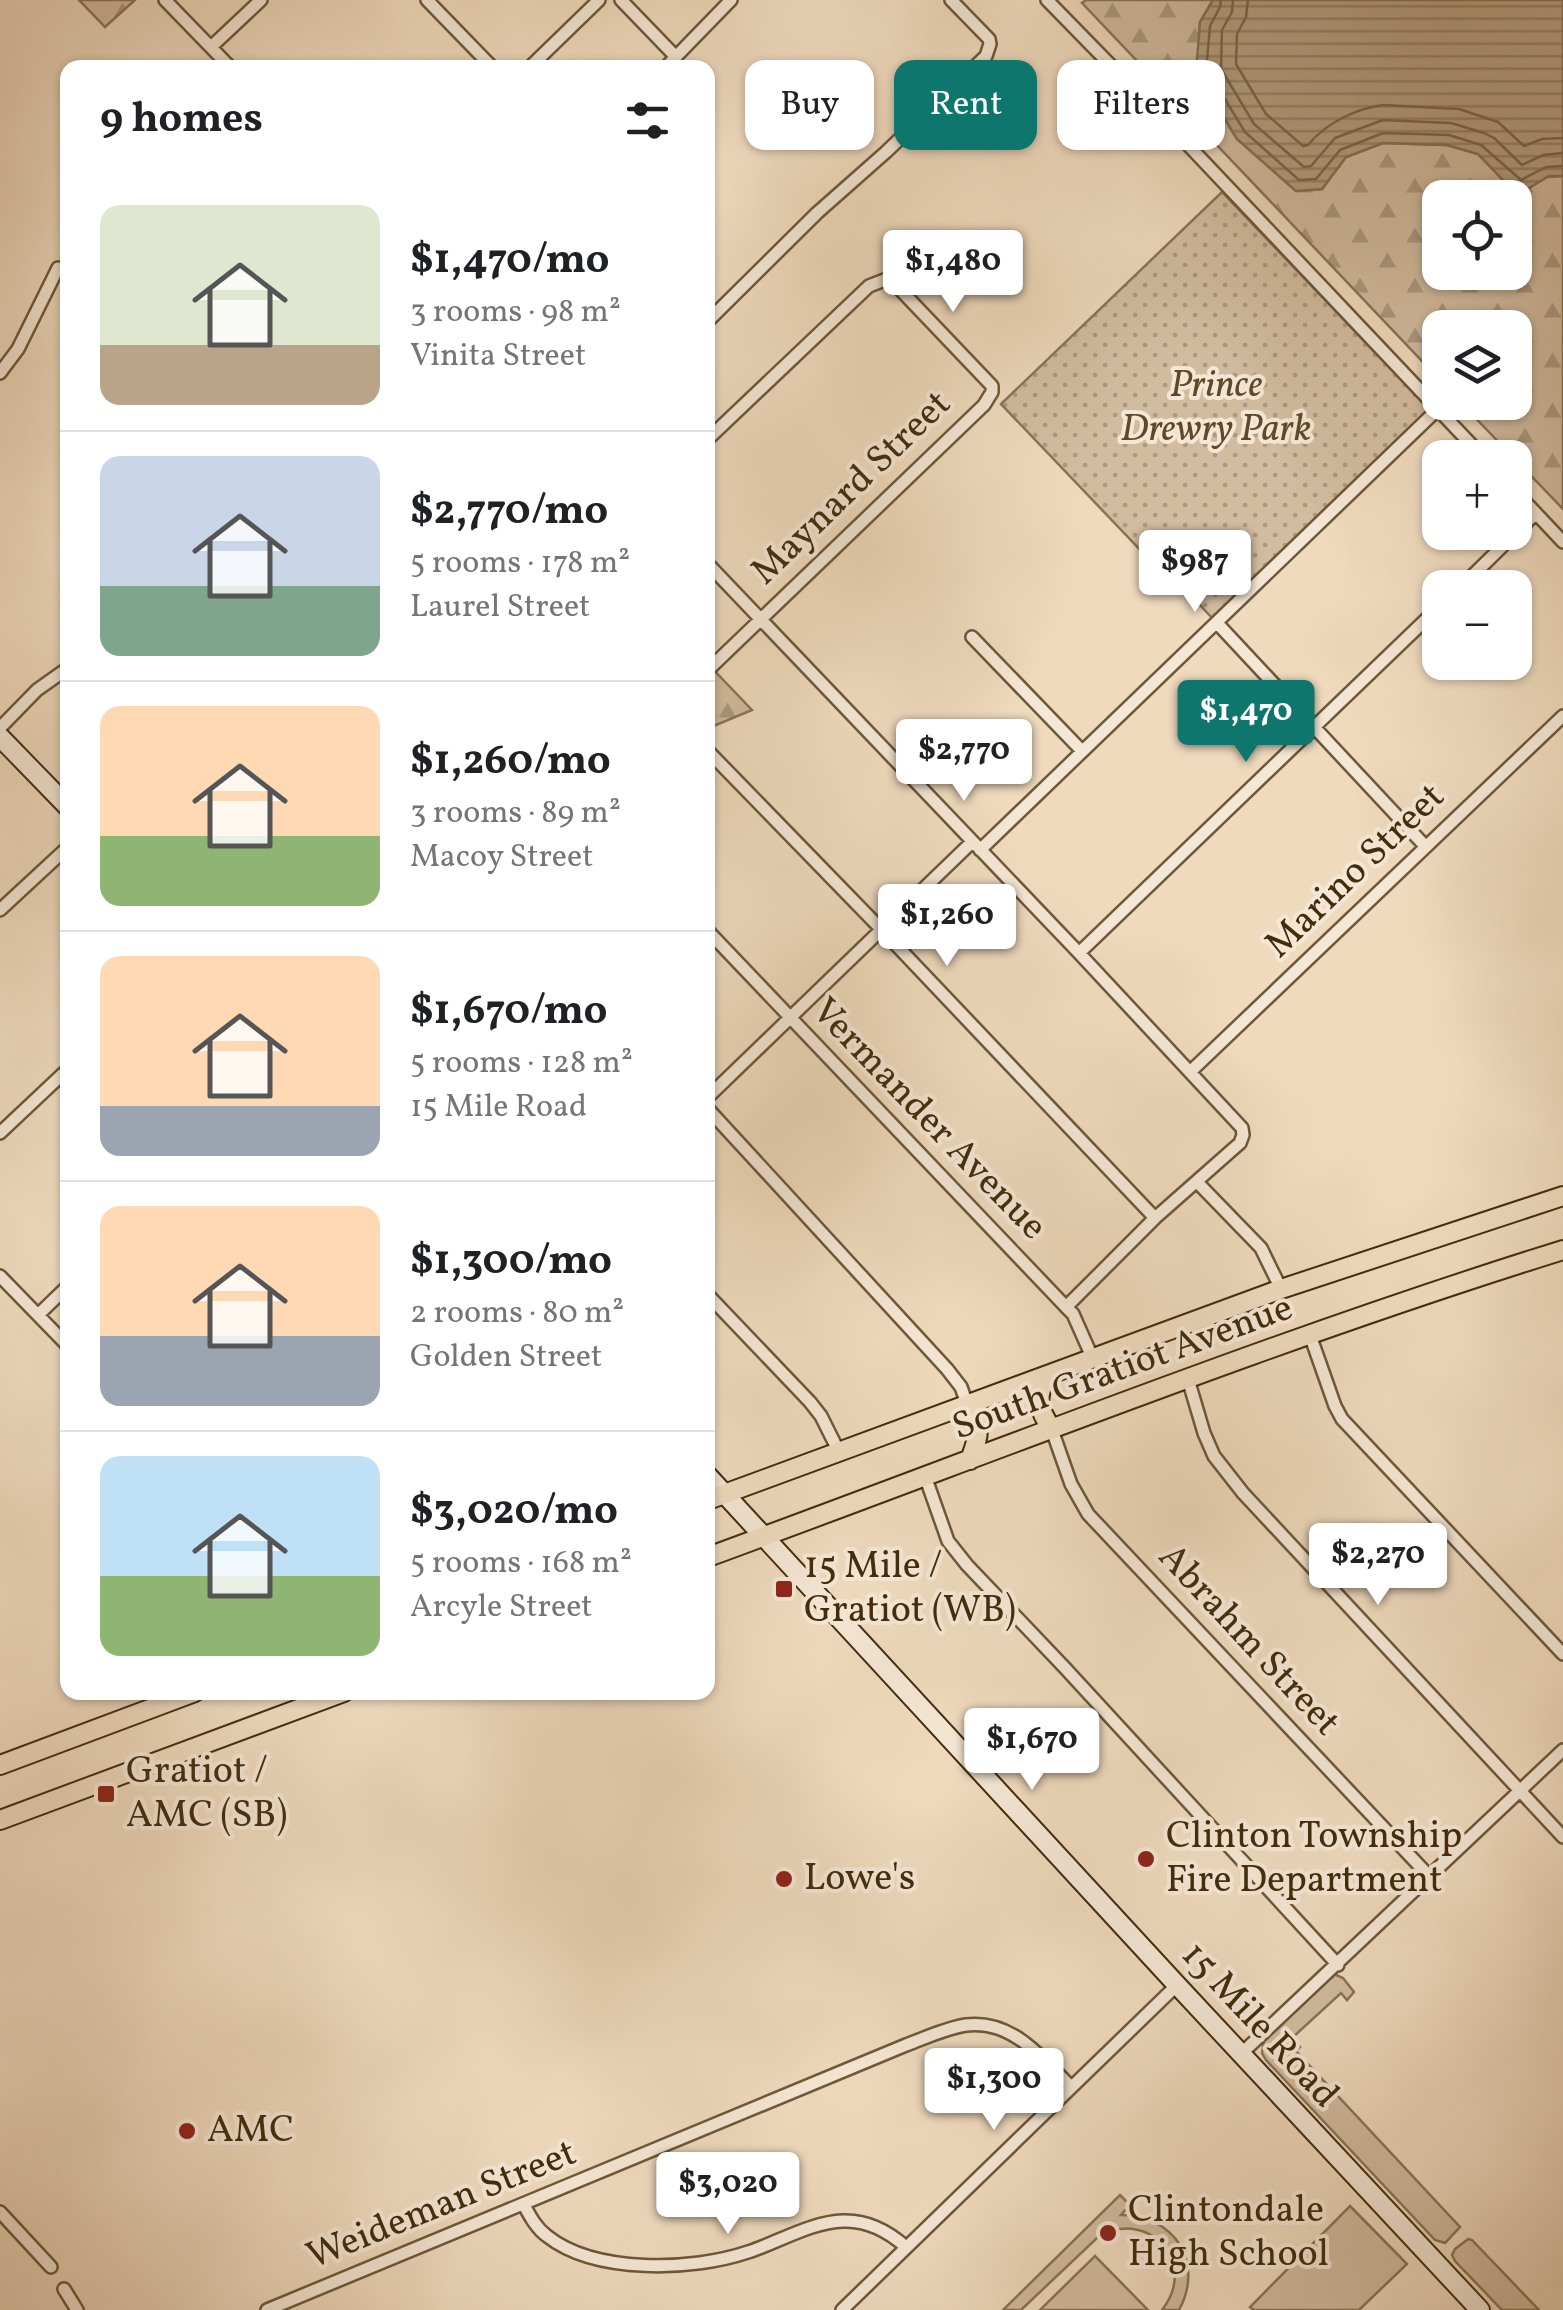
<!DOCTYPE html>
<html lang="en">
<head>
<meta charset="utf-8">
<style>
  body { margin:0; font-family:Vollkorn,serif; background:#f2f2f2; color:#202124; height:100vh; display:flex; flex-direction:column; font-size:38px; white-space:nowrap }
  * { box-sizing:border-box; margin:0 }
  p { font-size:32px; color:#757577 }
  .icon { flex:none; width:55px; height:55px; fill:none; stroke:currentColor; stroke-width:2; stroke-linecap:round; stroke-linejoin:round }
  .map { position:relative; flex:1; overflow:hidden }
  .panel { position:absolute; left:60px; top:60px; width:655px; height:1640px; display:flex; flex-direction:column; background:#fff; border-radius:20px; box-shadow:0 2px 8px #0004 }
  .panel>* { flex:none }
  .banner { position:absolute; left:745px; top:60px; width:668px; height:90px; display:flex; gap:20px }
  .controls { position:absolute; left:1422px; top:180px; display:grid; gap:20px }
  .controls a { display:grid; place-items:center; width:110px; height:110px; border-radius:20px; background:#fff; box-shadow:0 2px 8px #0004; font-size:50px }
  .price { position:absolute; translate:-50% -85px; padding:0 22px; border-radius:10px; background:#fff; color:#222; font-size:32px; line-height:65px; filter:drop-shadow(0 2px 5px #0008) }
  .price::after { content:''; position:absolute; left:50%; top:60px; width:30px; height:22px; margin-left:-15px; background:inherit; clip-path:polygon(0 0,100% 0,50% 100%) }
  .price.on { background:#0f766e; color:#fff }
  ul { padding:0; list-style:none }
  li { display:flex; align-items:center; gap:30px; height:250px; padding:0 40px }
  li+li { border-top:2px solid #e0e0e0 }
  li span { display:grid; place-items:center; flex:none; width:280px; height:200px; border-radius:20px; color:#555 }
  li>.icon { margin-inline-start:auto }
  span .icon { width:120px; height:120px; fill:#fffc; stroke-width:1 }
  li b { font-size:42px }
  h2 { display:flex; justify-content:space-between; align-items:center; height:120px; padding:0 40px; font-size:42px }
  .pill { padding:0 35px; border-radius:20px; background:#fff; box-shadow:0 2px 8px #0004; font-size:35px; line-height:90px }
  .pill.on { background:#0f766e; color:#fff }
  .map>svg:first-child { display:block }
  .grass { fill:#d2bca0; stroke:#8a7456; stroke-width:2.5 }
  .forest { fill:url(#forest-firs); stroke:#8a7456; stroke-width:2.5; fill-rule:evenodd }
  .park { fill:url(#park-dots); stroke:#8a7456; stroke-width:2.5 }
  .water { fill:url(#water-rules); stroke:#877152; stroke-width:2.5 }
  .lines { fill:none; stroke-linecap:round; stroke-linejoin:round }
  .shore { stroke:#7c6646; stroke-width:2.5 }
  .street-casing { stroke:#6e5838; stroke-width:16 }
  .secondary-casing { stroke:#432c0c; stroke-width:22 }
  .primary-casing { stroke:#432c0c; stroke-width:22 }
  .street { stroke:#f5e7d5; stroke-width:11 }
  .secondary { stroke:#f5e7d5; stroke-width:18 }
  .primary { stroke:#efdabe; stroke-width:18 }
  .poi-dot { fill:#8f2418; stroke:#f5e7d5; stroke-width:4 }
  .labels { text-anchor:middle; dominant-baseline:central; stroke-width:8; stroke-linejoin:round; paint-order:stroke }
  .park-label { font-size:38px; font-style:italic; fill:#60492a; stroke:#f5e7d5 }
  .street-label { font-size:38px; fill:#432c0c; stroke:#f5e7d5 }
  .poi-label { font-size:38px; fill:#432c0c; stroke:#f5e7d5; text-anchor:start }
</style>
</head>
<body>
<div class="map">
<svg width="1563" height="2310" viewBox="0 0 1563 2310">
  <defs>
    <pattern id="forest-firs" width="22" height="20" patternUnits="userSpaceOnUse" patternTransform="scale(2.5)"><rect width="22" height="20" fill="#d2bca0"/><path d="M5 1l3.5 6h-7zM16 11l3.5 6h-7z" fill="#ac9981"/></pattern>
    <pattern id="park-dots" width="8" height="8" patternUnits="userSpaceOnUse" patternTransform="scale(2.5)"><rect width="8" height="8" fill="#d2bca0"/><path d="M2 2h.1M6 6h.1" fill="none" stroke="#ac9981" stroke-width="1.8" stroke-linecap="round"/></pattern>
    <pattern id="water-rules" width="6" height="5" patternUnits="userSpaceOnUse" patternTransform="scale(2.5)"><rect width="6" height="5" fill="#b59f81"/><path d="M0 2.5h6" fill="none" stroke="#958268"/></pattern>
  </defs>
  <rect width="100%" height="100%" fill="#efdabe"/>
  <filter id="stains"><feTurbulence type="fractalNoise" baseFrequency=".002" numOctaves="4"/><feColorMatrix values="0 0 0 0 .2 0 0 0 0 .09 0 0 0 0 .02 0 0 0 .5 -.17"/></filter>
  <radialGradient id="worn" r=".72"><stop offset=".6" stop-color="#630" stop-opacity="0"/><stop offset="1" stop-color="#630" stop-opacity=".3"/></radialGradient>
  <!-- grass -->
  <path class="grass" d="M1334 1974 1343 1978 1354 1992 1347 2000 1341 1993 1292 2038 1300 2047 1296 2051 1460 2227 1445 2243 1435 2240 1266 2060 1262 2053 1264 2040Z
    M1120 2195 1130 2205 1121 2215C1174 2215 1205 2262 1179 2310H1162C1199 2263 1149 2207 1098 2237L1021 2310H1003Z
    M1350 2206 1407 2264 1359 2310H1254L1250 2307Z
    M1468 2239 1472 2240 1539 2310H1502L1455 2261 1452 2255 1455 2249Z
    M1095 2256 1148 2310H1040Z"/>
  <!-- forest -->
  <path class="forest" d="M79 0H135L105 27Z
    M1086 0H1213L1200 22 1199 77 1237 139 1296 191 1322 189 1346 157 1383 143 1447 145 1478 154 1503 180 1563 176V509L1461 403 1515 402V328H1440V380L1082 3ZM1440 198H1515V272H1440Z
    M708 664 752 710 709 728 708 726Z"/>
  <!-- park -->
  <path class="park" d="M1222 192 1431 411 1213 619 1171 574 1166 577 1001 404Z"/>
  <!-- water -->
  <path class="water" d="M1213 0H1563V176H1549L1521 193 1503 180 1478 154 1447 145 1383 143 1346 157 1322 189 1296 191 1237 139 1199 76 1197 60 1200 22Z"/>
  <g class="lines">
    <!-- shore -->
    <path class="shore" d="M1221 0 1220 7 1210 26 1207 60 1209 73 1245 132 1299 180 1316 179 1340 150 1383 133 1449 135 1481 145 1521 180 1546 167 1563 166
      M1233 0 1232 12 1222 30 1221 69 1254 124 1304 167 1311 166 1335 138 1383 120 1451 123 1484 133 1494 138 1522 165 1543 155 1563 153
      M1248 0 1246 17 1237 34 1236 64 1266 114 1303 146 1308 145C1326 123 1355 109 1383 105L1459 109 1498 122 1524 146 1542 139 1563 138"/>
    <!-- street casing -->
    <g class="street-casing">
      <path id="street" d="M165 0 231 68
        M427 0 493 68
        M621 0 676 57
        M1047 0 1173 129 1484 458
        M211 47 261 0
        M529 68 599 0
        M665 68 731 0
        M708 321 817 213 886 152 986 56 990 44 989 39 951 0
        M0 373 18 349 58 268
        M708 439 869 286 887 279 892 281 992 386V392L984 405 708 670
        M1515 491 1563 542
        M708 564 1079 953 1242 1128 1243 1135 1240 1143 1155 1218 1066 1307
        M1460 588 1536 513
        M1217 623 1426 847
        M972 637 1082 751
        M0 728 37 690 68 668
        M708 751 881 929 1155 1218
        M980 850 1438 409
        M0 910 68 847
        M708 931 1066 1307 1073 1314 1093 1359
        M1079 953 1440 606
        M1190 1072 1563 716
        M708 1097 972 842
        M708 1109 947 1369 961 1387 967 1404
        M0 1133 68 1069
        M1197 1182 1261 1248 1281 1289
        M0 1276 68 1346
        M708 1295 810 1402 821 1416 839 1452
        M38 1315 68 1286
        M1310 1335 1335 1406 1342 1419 1563 1654
        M1188 1379 1204 1433 1214 1456 1243 1493 1563 1837
        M1052 1430 1071 1484 1088 1514 1429 1876
        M925 1476 948 1541 967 1565 1065 1668 1338 1965
        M1242 2053 1563 1750
        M524 2205C530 2216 536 2228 547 2236 595 2274 692 2271 748 2252 779 2242 811 2222 843 2221 867 2220 889 2232 906 2247
        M0 2212 51 2267
        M64 2289 77 2310
        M267 2310 906 2045C925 2038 946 2028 966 2025 1012 2019 1042 2058 1071 2087
        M842 2310 1177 1985"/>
    </g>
    <!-- secondary casing -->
    <g class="secondary-casing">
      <path id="secondary" d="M0 737 68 807
        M708 1476 1177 1985 1480 2310"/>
    </g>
    <!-- primary casing -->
    <g class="primary-casing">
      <path id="primary" d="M1046 1376C1035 1401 1038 1407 1052 1430
        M967 1404C983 1427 979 1435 970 1460
        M708 1500 1281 1289 1563 1196
        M708 1557C992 1453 1274 1340 1563 1250
        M0 1765 195 1692
        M0 1820 344 1692"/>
    </g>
    <!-- street -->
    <use href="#street" class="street"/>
    <!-- secondary -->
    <use href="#secondary" class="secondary"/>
    <!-- primary -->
    <use href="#primary" class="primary"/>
  </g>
  <!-- markers -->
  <g class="poi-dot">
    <rect x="774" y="1579" width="20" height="20" rx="5"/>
    <rect x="96" y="1784" width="20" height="20" rx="5"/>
    <circle cx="1146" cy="1859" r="10"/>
    <circle cx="784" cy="1879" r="10"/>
    <circle cx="187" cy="2131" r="10"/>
    <circle cx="1108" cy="2233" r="10"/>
  </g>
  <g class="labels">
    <!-- park labels -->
    <g class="park-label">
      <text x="1216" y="386">Prince<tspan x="1216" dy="44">Drewry Park</tspan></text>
    </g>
    <!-- street labels -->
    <g class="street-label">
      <text transform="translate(852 489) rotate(-44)">Maynard Street</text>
      <text transform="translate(1356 872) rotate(-44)">Marino Street</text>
      <text transform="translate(928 1120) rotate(46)">Vermander Avenue</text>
      <text transform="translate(1123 1369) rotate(-20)">South Gratiot Avenue</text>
      <text transform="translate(1248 1641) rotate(47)">Abrahm Street</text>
      <text transform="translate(1259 2026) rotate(47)">15 Mile Road</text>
      <text transform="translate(442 2206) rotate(-22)">Weideman Street</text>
    </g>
    <!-- poi labels -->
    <g class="poi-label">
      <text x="804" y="1567">15 Mile /<tspan x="804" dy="44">Gratiot (WB)</tspan></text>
      <text x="126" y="1772">Gratiot /<tspan x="126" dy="44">AMC (SB)</tspan></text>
      <text x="1166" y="1837">Clinton Township<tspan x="1166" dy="44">Fire Department</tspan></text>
      <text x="804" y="1879">Lowe's</text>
      <text x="207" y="2131">AMC</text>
      <text x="1128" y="2211">Clintondale<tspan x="1128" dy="44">High School</tspan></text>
    </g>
  </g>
  <rect width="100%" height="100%" filter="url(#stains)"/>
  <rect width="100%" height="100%" fill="url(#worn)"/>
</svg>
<div class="controls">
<a><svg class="icon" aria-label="locate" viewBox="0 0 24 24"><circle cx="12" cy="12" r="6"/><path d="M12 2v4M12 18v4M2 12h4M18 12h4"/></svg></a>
<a><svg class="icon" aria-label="layers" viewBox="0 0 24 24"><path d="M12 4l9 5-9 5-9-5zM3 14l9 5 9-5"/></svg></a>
<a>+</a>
<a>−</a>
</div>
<b class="price" style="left:953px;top:315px">$1,480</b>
<b class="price" style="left:1195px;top:615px">$987</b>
<b class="price on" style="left:1246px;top:765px">$1,470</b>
<b class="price" style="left:964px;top:804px">$2,770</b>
<b class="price" style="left:947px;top:969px">$1,260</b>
<b class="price" style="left:1378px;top:1608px">$2,270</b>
<b class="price" style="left:1032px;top:1793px">$1,670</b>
<b class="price" style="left:994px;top:2133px">$1,300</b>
<b class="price" style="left:728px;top:2237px">$3,020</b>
<div class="banner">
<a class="pill">Buy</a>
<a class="pill on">Rent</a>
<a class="pill">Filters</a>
</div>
<section class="panel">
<h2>9 homes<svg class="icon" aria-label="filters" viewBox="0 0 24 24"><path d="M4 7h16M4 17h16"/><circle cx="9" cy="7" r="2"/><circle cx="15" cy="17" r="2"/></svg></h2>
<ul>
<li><span style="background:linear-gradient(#dfe7d0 70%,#b9a48a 0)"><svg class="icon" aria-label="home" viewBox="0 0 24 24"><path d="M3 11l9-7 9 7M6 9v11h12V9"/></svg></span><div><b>$1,470/mo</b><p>3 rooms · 98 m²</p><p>Vinita Street</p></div></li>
<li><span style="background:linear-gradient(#c9d6e8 65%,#7fa58c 0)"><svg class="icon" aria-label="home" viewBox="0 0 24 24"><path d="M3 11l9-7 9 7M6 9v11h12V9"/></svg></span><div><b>$2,770/mo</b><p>5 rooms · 178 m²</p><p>Laurel Street</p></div></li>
<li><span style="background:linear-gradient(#ffd9b3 65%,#8fb573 0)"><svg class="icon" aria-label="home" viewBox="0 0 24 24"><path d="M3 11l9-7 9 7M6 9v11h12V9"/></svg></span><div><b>$1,260/mo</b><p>3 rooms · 89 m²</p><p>Macoy Street</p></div></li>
<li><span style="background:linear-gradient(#ffd9b3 75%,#9aa5b1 0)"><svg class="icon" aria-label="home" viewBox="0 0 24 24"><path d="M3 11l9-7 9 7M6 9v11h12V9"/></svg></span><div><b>$1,670/mo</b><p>5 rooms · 128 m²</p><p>15 Mile Road</p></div></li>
<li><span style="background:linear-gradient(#ffd9b3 65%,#9aa5b1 0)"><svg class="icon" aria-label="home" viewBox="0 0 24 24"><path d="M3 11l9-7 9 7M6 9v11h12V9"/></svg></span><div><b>$1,300/mo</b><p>2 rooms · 80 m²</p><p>Golden Street</p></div></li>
<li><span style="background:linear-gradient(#bfe0f5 60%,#8fb573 0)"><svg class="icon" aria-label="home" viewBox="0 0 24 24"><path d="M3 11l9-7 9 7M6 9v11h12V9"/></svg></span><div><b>$3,020/mo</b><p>5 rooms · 168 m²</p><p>Arcyle Street</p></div></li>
</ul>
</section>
</div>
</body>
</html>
